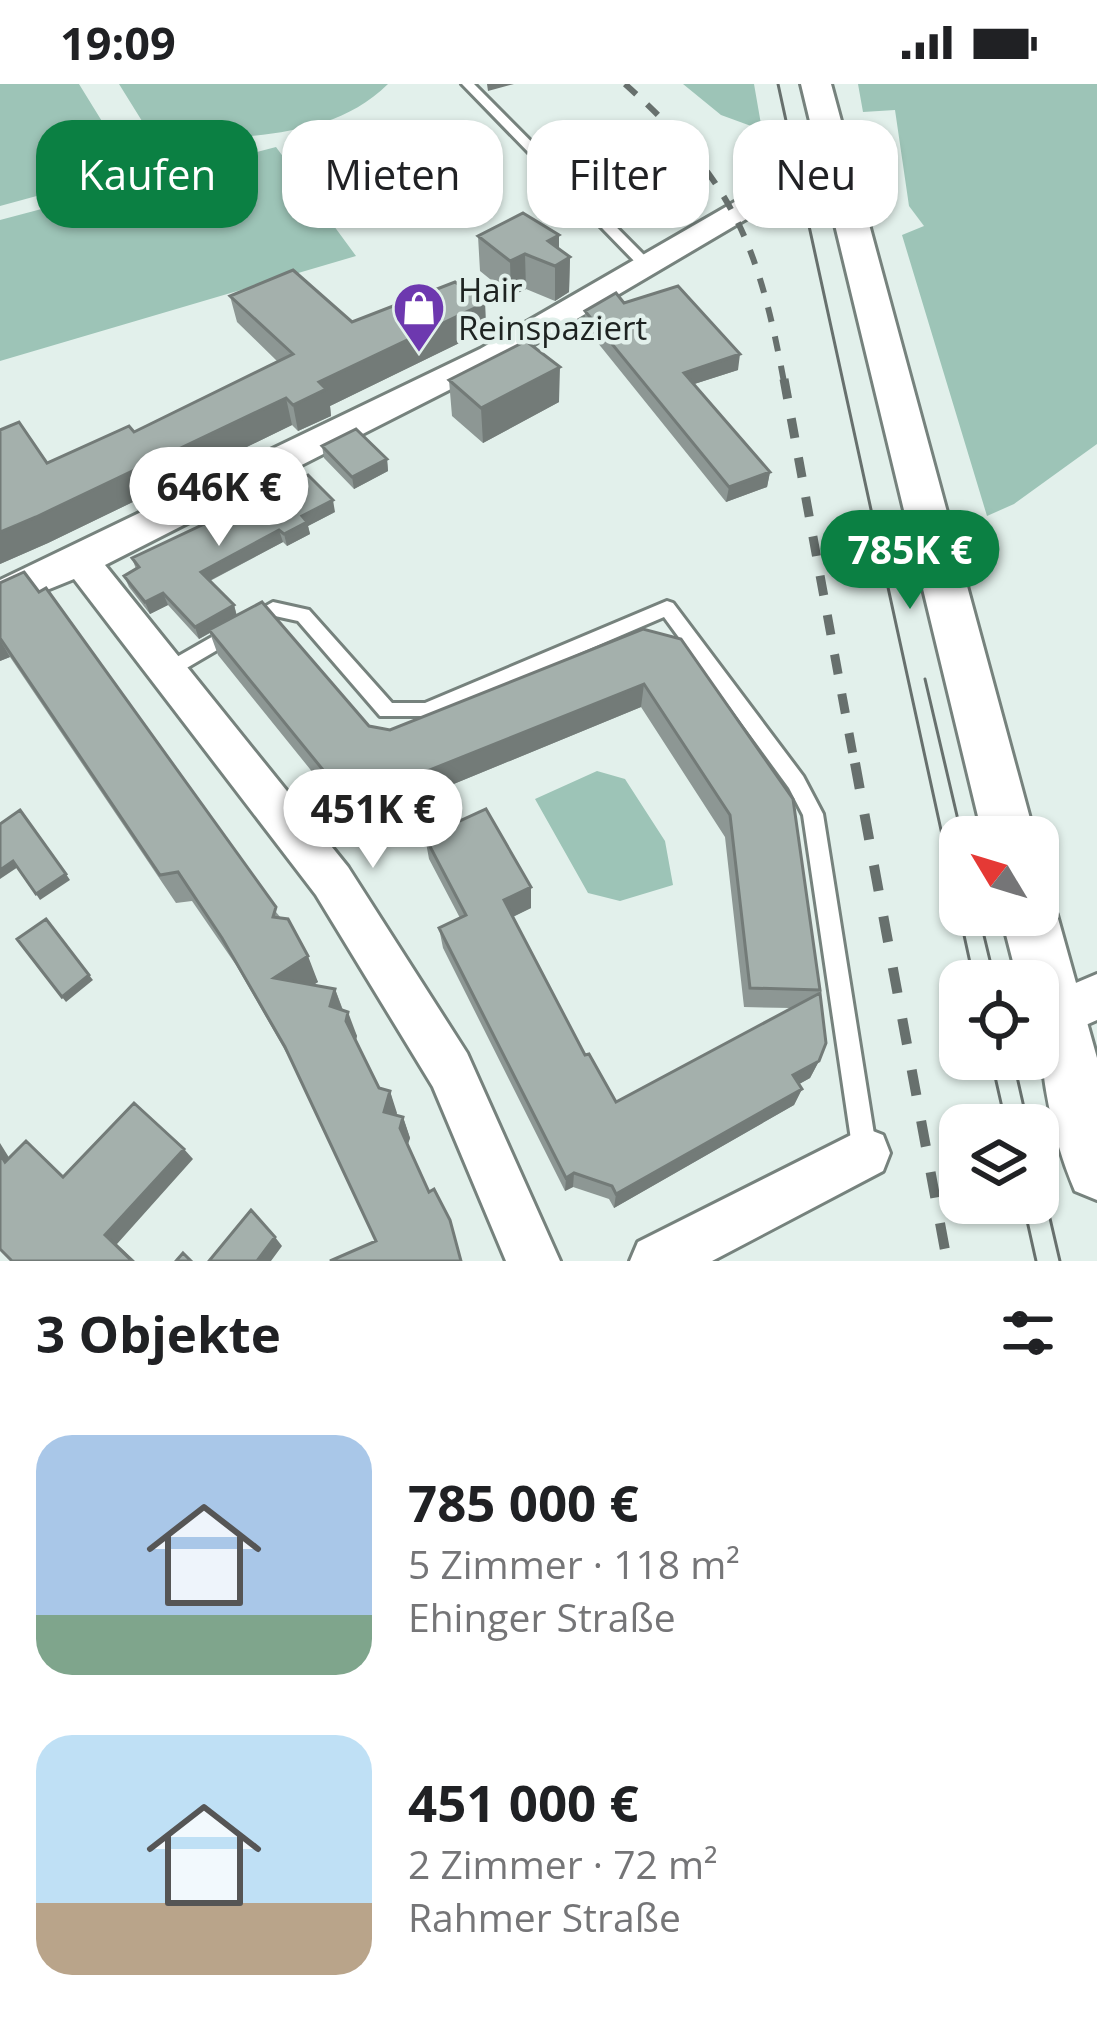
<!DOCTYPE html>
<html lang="de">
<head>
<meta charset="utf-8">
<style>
  body { margin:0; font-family:"Open Sans",sans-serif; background:#f2f2f2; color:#202124; height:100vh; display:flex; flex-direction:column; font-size:45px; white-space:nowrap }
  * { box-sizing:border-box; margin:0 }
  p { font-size:39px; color:#757577 }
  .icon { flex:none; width:66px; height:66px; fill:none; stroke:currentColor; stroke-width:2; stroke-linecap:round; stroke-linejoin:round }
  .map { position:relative; height:1177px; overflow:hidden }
  .panel { display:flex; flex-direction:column; background:#fff; flex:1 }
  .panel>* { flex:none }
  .banner { position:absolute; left:36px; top:36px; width:1026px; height:108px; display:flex; gap:24px }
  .needle { width:78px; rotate:308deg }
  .tools { position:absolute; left:939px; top:732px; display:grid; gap:24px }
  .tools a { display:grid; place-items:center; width:120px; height:120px; border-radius:24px; background:#fff; box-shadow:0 3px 9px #0004; font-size:60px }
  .price { position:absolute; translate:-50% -102px; padding:0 27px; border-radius:42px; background:#fff; color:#222; font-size:39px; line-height:78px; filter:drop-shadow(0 3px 6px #0008) }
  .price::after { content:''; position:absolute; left:50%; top:72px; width:36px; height:27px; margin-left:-18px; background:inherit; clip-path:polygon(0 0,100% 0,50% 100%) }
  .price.current { background:#0b8043; color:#fff }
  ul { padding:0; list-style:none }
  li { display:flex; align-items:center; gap:36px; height:300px; padding:0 36px }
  li span { display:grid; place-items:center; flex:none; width:336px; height:240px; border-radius:36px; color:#555 }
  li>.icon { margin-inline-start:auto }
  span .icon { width:144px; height:144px; fill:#fffc; stroke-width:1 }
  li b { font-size:51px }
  h2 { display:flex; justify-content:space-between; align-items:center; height:144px; padding:0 36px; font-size:51px }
  .pill { padding:0 42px; border-radius:36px; background:#fff; box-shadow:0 3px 9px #0004; font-size:42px; line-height:108px }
  .pill.current { background:#0b8043; color:#fff }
  .status { display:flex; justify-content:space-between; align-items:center; height:84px; padding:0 60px; background:#fff; direction:ltr }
  .status svg { height:33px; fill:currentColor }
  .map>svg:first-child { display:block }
  .green { fill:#9dc4b7 }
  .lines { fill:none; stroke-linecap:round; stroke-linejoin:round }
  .service-casing { stroke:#76827d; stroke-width:6 }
  .minor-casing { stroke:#76827d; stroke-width:6 }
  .tertiary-casing { stroke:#76827d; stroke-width:6 }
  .service { fill:#fff; fill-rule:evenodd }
  .minor { fill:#fff; fill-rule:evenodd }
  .tertiary { fill:#fff; fill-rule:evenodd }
  .tram { stroke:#67706d; stroke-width:3 }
  .rail-far2 { stroke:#67706d; stroke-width:6; stroke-dasharray:15 15; stroke-linecap:butt }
  .rail-far1 { stroke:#67706d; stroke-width:9; stroke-dasharray:20 20; stroke-linecap:butt }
  .rail { stroke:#67706d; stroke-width:10; stroke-dasharray:26 26; stroke-linecap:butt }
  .wall { fill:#8d9794 }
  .shaded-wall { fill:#737b78 }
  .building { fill:#a4b0ac; stroke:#737b78; stroke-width:3 }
  .labels { text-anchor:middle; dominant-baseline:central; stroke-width:9; stroke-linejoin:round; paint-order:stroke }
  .far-poi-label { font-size:33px; fill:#1e2321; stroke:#e2f0eb; text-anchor:start }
</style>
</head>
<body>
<div class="status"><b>19:09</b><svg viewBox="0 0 49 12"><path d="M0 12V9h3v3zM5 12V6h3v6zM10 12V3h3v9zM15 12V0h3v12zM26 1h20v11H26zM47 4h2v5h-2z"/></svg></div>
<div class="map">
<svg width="1097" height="1177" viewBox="0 0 1097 1177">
  <rect width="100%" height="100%" fill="#e2f0eb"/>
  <!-- green -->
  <path class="green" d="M0 0H79L132 86 0 122Z
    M119 0H388C325 62 238 45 160 66Z
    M683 0H754L762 46 721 31Z
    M858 0H1097V360L1014 420 987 432 902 151 924 142 909 122 895 26 863 28Z
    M276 63 356 172 0 277V136Z
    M597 687 625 695 665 757 673 801 620 817 588 809 535 715Z"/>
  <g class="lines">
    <!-- service casing -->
    <g class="service-casing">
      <path id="service" d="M462 0H474L649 176V182H639Z
        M667 517 673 519 803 692 823 730 877 1069 873 1077 865 1081 857 1077 853 1069 803 731 789 704 664 533 433 632H380L298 537 275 532 173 592H161L158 587 161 582 273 518 309 526 392 619H425Z"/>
    </g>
    <!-- minor casing -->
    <g class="minor-casing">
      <path id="minor" d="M844 84 853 86V98L787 111 502 279 105 481 348 783 467 969 560 1177H506L433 1003 316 811 74 495 0 525V496L480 265 769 98Z
        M1097 890V936L1054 955 1038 949V915Z
        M865 1044 883 1051 890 1069 883 1087 712 1177H630L638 1158Z"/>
    </g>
    <!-- tertiary casing -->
    <g class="tertiary-casing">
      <path id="tertiary" d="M801 0H831L1035 753H983Z
        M1038 809 1049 813 1057 831 1097 974V1116L1075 1107C1046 1039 1038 970 1038 897H1018L1001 831H1038Z"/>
    </g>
    <!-- service -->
    <use href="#service" class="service"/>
    <!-- minor -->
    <use href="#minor" class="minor"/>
    <!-- tertiary -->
    <use href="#tertiary" class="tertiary"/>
    <!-- tram -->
    <path class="tram" d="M778 0 974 897
      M925 595 962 753
      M979 831 995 897
      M991 975 1006 1041
      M1013 975 1028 1041
      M1038 1083 1060 1177
      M1023 1119 1036 1177"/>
    <!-- rail-far2 -->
    <path class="rail-far2" d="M625 0C732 96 758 158 784 298"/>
    <!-- rail-far1 -->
    <path class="rail-far1" d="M784 295 855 682"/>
    <!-- rail -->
    <path class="rail" d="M855 679 947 1177"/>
  </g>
  <!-- wall -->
  <path class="wall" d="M478 152 559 165 570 173 569 208 555 217 526 205 511 212 480 187Z
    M230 212 352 238 485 219 486 246 330 322 331 332 298 347 292 341 48 459 0 480V346L47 379 134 348 278 278 237 238Z
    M624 219 738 286 694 300 770 388 767 403 726 418 585 243V227Z
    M449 296 559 318 483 359 452 332Z
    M322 362 387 375 388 387 354 405 324 374Z
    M335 428 308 442 310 450 287 462 283 458 210 497 234 521 237 532 369 642 390 646 643 545 820 906 818 910 819 977 810 994 799 1000 802 1005 794 1021 614 1124 609 1115 573 1103 565 1107 443 864 439 844 460 834 429 775 425 753 531 824 513 833 585 971 616 1018 791 924 744 923 725 753 641 623 366 736 359 722 347 731 218 571 210 549 199 555 168 521 150 530 129 503 124 492 136 485 132 474Z
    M0 499 281 834 318 898 313 901 335 905 343 926 357 952 356 957 379 1004 390 1007 396 1031 403 1033 410 1054 376 1157 294 982 236 881 192 817 176 819 10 573 0 577Z"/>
  <!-- shaded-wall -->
  <path class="shaded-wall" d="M487 0H514L488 7Z
    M559 151V179L570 173 569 208 555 217V182L548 157Z
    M525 170 526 205 511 212 510 177Z
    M485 219 486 246 330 322 331 332 298 347 293 321 319 298Z
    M740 270 738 286 682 304 684 289Z
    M560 283 559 318 483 359 481 324Z
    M286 314 292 341 48 459 0 480V448Z
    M387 375 388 387 354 405 352 393Z
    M770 388 767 403 726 418 729 403Z
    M333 416 335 428 308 442 310 450 287 462 284 450 302 432Z
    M279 446 283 458 205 499 201 488Z
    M163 509 168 521 150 530 145 518Z
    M234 521 237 533 199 555 195 543Z
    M0 556 10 573 0 577Z
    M644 600 641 623 366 736 360 714Z
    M354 699 359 722 347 731 341 708Z
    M13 777 18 783 0 795V786Z
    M66 790 70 796 40 816 36 810Z
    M531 803V824L506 836 504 816Z
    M308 872 318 898 285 919 274 894Z
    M89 891 93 896 66 918 62 913Z
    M335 905 344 930 330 922Z
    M348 928 357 952 354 961 346 937Z
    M819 977 810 994 785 1008 793 991Z
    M802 1005 794 1021 614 1124 616 1110Z
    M390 1007 397 1029 392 1049 384 1028Z
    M403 1033 410 1054 406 1065 400 1044Z
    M0 1059 18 1088 5 1078 0 1070Z
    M184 1065 193 1075 117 1160 135 1177H132L105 1151Z
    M574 1089 573 1103 565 1107 566 1094Z
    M275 1153 282 1162 271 1177H257Z"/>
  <!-- building -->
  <path class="building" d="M523 129 559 151 548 157 570 173 555 182 525 170 510 177 478 152Z
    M293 186 352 238 455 198 485 219 319 298 326 305 293 321 286 314 36 433 0 448V346L19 338 47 379 129 342 134 348 293 270 230 212Z
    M678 202 740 270 684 289 770 388 729 403 585 227 616 209 624 219Z
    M526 257 560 283 481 324 449 296Z
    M356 345 387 375 352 393 322 362Z
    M308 391 333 416 302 432 307 438 284 450 279 446 201 488 234 521 195 543 163 509 145 518 124 492 139 483 132 474Z
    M24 488 39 508 46 504 276 823 273 833 288 835 308 872 274 894 335 905 330 922 348 928 346 937 379 1004 390 1007 384 1028 403 1033 400 1044 429 1108 434 1105 450 1136 461 1177H330L376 1157 285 963 222 854 178 788 160 791 0 554V499Z
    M262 518 369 642 390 646 643 545 681 555 793 715 820 906 750 904 730 731 644 600 360 714 354 699 341 708 209 546Z
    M486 725 531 803 504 816 585 971 589 970 616 1018 820 909 826 959 819 977 793 991 802 1005 616 1110 612 1102 574 1089 566 1094 439 844 466 831 425 753Z
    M20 726 66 790 36 810 13 777 0 786V740Z
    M46 835 89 891 62 913 17 855Z
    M134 1019 184 1065 105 1151 132 1177H12L0 1165V1070L5 1078 26 1057 63 1093Z
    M251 1126 275 1153 257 1177H209Z
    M183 1169 191 1177H176Z"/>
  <!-- icons -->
  <defs>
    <g id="shop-pin" transform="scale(2.7)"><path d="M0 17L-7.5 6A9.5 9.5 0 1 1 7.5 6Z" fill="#6d38af" stroke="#e2f0eb"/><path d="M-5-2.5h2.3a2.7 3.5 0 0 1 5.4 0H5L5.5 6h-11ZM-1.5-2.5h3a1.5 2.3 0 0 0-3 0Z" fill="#fff"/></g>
  </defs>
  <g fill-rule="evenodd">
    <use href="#shop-pin" x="419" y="224"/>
  </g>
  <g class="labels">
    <!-- far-poi labels -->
    <g class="far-poi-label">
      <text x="458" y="205">Hair<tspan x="458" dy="38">Reinspaziert</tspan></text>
    </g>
  </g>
</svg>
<div class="tools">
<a><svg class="needle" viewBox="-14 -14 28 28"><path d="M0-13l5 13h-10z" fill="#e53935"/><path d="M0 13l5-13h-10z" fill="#757577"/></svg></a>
<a><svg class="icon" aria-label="locate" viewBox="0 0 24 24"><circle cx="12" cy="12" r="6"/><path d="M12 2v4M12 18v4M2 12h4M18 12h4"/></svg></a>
<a><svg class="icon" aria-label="layers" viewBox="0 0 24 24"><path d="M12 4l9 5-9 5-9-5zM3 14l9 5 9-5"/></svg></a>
</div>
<b class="price" style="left:219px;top:465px">646K €</b>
<b class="price current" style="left:910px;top:528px">785K €</b>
<b class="price" style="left:373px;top:787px">451K €</b>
<div class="banner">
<a class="pill current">Kaufen</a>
<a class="pill">Mieten</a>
<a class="pill">Filter</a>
<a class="pill">Neu</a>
</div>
</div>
<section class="panel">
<h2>3 Objekte<svg class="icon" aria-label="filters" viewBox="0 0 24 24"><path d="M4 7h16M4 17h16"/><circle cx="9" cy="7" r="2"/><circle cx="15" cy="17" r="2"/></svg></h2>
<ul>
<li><span style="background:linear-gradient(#a9c7e8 75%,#7fa58c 0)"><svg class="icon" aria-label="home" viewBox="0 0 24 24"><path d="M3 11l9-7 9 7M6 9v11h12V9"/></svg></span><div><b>785 000 €</b><p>5 Zimmer · 118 m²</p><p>Ehinger Straße</p></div></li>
<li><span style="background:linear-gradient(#bfe0f5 70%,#b9a48a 0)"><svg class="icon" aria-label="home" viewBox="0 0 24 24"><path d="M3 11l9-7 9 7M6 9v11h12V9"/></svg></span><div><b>451 000 €</b><p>2 Zimmer · 72 m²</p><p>Rahmer Straße</p></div></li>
</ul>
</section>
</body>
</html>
